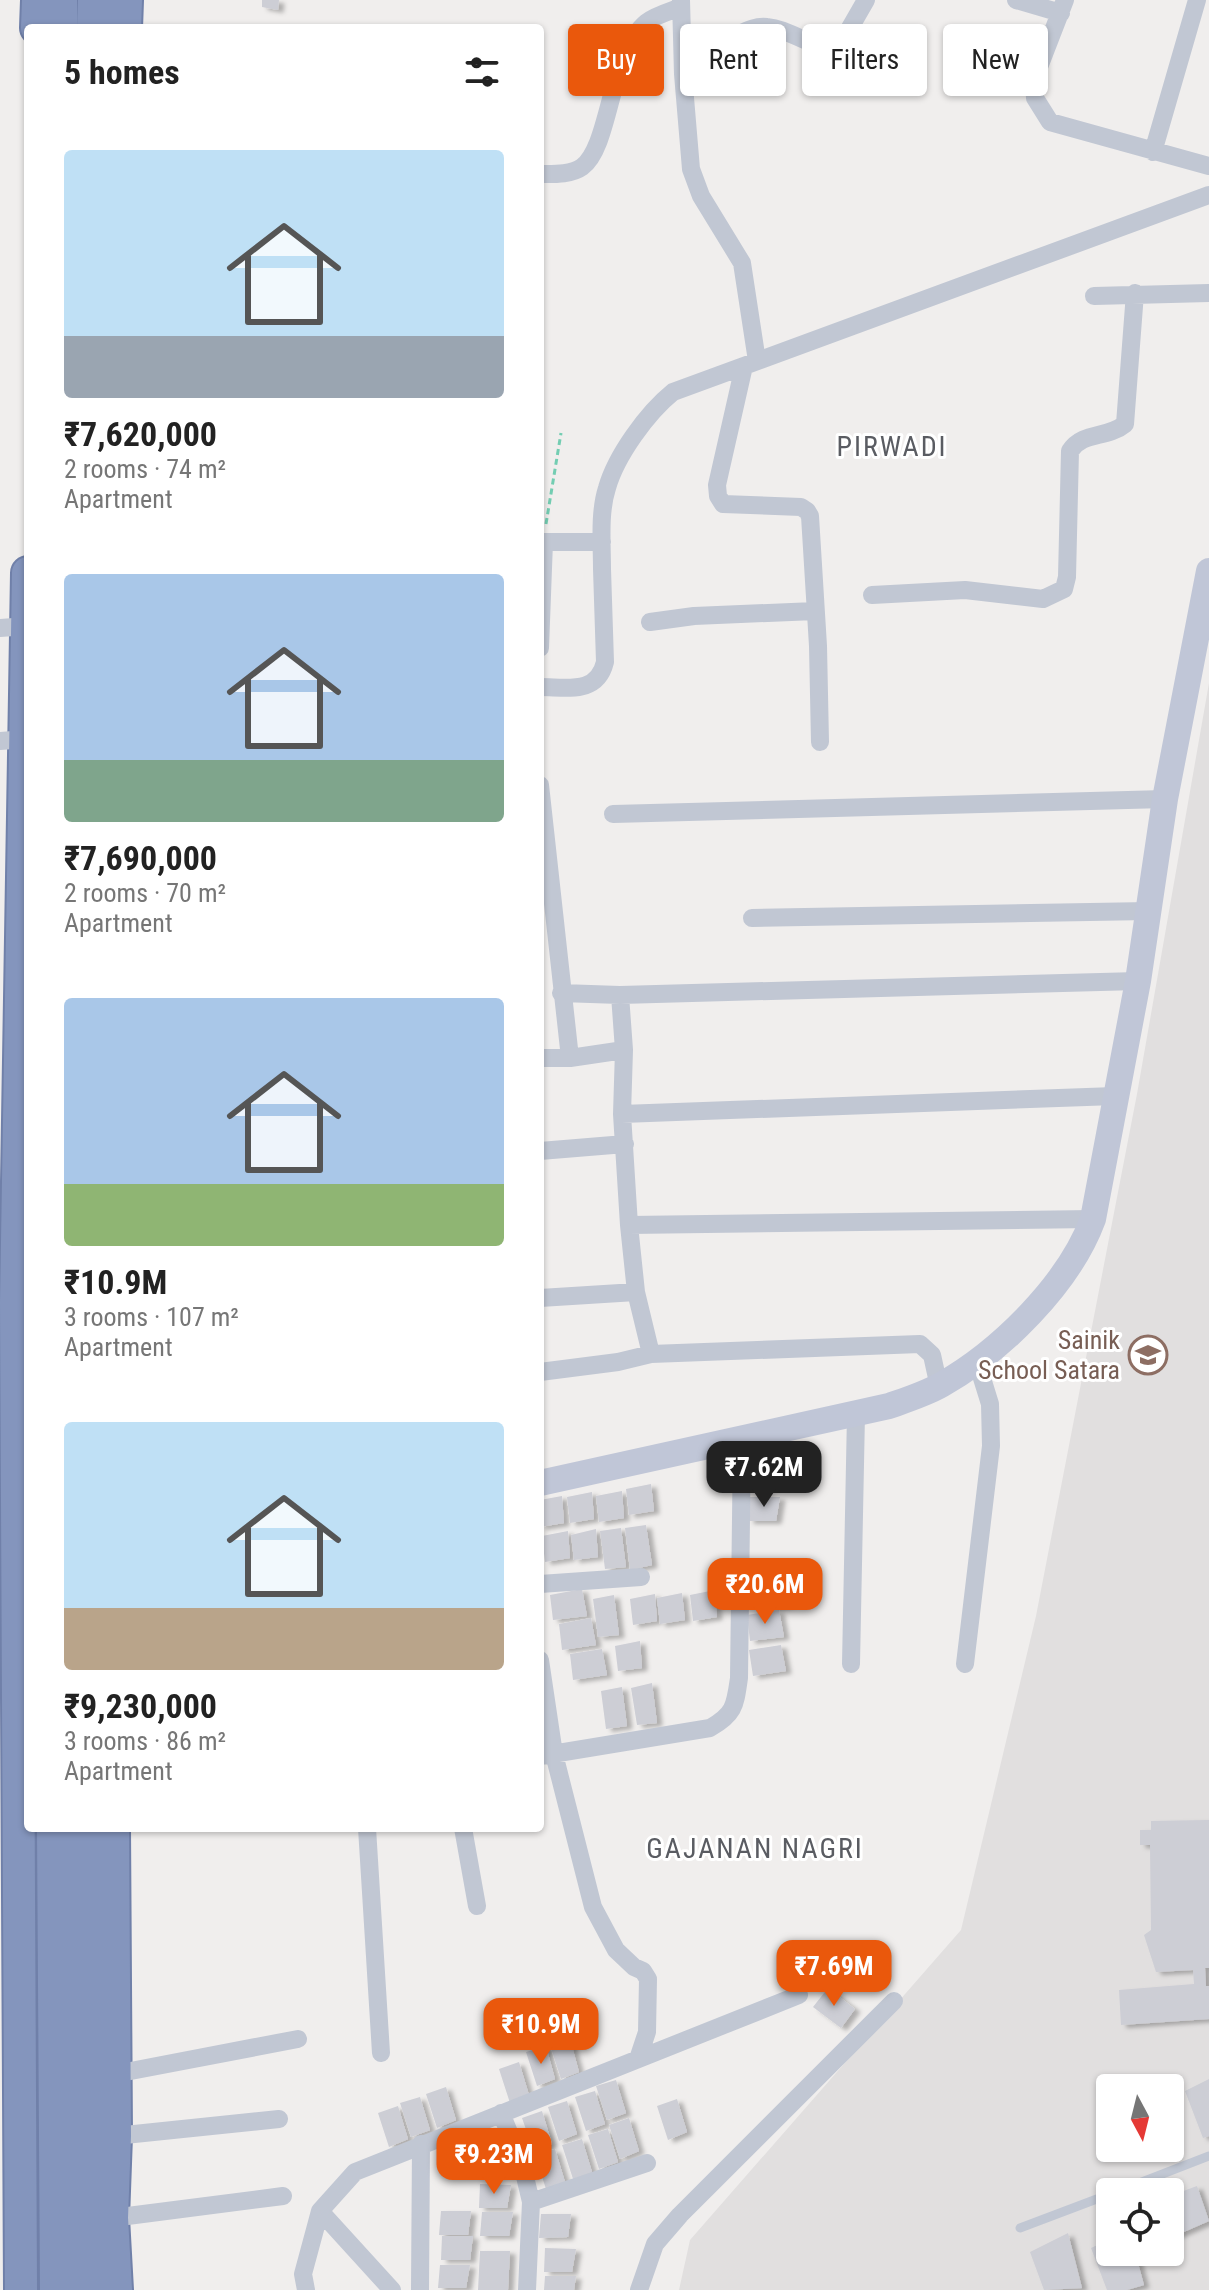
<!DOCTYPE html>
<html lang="en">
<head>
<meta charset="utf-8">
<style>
  body { margin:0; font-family:"Roboto Condensed",sans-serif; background:#f6f6f6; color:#222; height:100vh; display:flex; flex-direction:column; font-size:30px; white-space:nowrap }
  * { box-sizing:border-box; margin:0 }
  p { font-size:26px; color:#767676 }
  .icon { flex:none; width:44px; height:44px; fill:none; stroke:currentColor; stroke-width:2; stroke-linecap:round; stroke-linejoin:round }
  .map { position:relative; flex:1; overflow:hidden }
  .details { position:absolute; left:24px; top:24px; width:520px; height:1808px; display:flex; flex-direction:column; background:#fff; border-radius:8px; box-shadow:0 2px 6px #0004 }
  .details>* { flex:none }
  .top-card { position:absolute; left:568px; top:24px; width:520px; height:72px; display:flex; gap:16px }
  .needle { width:52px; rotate:173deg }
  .tools { position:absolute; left:1096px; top:2074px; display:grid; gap:16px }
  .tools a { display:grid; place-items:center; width:88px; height:88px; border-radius:8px; background:#fff; box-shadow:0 2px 6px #0004; font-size:40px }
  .price { position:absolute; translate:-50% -68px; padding:0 18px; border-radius:16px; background:#ea580c; color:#fff; font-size:26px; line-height:52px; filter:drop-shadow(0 2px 4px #0008) }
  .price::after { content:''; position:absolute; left:50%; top:48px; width:24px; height:18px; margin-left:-12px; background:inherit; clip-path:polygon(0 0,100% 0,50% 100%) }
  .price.current { background:#222; color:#fff }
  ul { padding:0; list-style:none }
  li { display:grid; align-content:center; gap:16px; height:424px; padding:0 40px }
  li span { display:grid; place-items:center; height:248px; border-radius:8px; color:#555 }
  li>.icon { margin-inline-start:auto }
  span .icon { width:144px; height:144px; fill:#fffc; stroke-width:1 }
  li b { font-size:34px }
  h2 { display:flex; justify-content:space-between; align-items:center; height:96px; padding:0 40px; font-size:34px }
  .chip { padding:0 28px; border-radius:8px; background:#fff; box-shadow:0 2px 6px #0004; font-size:28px; line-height:72px }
  .chip.current { background:#ea580c; color:#fff }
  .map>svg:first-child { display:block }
  .education { fill:#e1dfdf; fill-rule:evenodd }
  .building { fill:#cdced5; filter:url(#shadow) }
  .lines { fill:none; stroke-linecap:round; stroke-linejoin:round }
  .highway-casing { stroke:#7080a9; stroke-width:36 }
  .path { stroke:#73cdb2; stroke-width:3; stroke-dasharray:6 4; stroke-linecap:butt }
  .lane { stroke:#c1c7d3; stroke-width:9 }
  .street { stroke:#c1c7d3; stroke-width:18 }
  .secondary { stroke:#c0c6d7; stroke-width:26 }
  .highway { stroke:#8495bd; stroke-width:32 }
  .labels { text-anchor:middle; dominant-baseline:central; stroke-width:6; stroke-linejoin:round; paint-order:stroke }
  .education-label { font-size:26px; fill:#785e54; stroke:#fff; text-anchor:end }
  .neighbourhood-label { font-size:28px; letter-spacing:2px; fill:#5a5c62; stroke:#fff }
</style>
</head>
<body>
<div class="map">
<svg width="1209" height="2290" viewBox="0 0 1209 2290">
  <defs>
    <filter id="shadow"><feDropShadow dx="5.5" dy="3" stdDeviation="2" flood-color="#0004"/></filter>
  </defs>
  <rect width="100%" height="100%" fill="#f0eeed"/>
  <!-- education -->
  <path class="education" d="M1209 683V2290H679L690 2240 961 1930 1036 1616 1137 1094ZM1110 2088H1170V2148H1110ZM1110 2192H1170V2252H1110Z"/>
  <!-- building -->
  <path class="building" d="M262 0H279L278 10 262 7Z
    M755 1457 786 1458 783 1481H754Z
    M651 1484 654 1511 629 1515 626 1489Z
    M622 1491 624 1518 599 1522 596 1496Z
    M592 1492 594 1519 570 1523 567 1497Z
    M562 1496 564 1523 540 1527V1500Z
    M750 1497H780L776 1521H748Z
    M646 1525 652 1565 630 1570 625 1528Z
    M621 1528 626 1567 605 1569 600 1531Z
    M596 1529 598 1557 574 1560 571 1535Z
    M568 1531 570 1558 545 1562 542 1536Z
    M783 1578 788 1605 754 1610 751 1584Z
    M582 1589 587 1616 553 1620 550 1595Z
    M715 1590 717 1617 693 1621 690 1595Z
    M682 1593 685 1620 660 1624 657 1598Z
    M655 1594 657 1621 633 1625 630 1599Z
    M614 1595 619 1635 598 1637 593 1599Z
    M779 1610 784 1637 750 1641 747 1615Z
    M591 1618 596 1645 562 1650 559 1624Z
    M640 1641 642 1668 618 1671 615 1646Z
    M781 1645 786 1671 753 1676 749 1650Z
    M602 1649 607 1675 573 1680 570 1654Z
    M652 1683 657 1723 637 1725 631 1688Z
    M622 1687 627 1726 606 1729 601 1691Z
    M1209 1820V1968H1205L1206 1986H1209V2019L1121 2025 1119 1990 1194 1984 1193 1970 1156 1972 1144 1935 1151 1930 1150 1845H1140V1830H1151V1821Z
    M828 1988 855 2009 841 2028 813 2007Z
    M570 2039 579 2072 561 2079 550 2045Z
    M546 2046 555 2079 537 2086 526 2052Z
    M519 2062 529 2095 510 2103 499 2069Z
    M1209 2079V2136L1203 2138 1185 2091Z
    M616 2080 626 2113 607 2120 596 2086Z
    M446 2087 456 2120 437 2128 426 2094Z
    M595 2091 605 2124 586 2131 575 2097Z
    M420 2097 430 2130 411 2137 400 2103Z
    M677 2099 687 2132 668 2140 657 2106Z
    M567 2101 577 2134 559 2141 548 2107Z
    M398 2106 408 2139 389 2147 378 2113Z
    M1110 2108V2140L1099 2112Z
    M542 2111 552 2144 534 2152 522 2118Z
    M629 2118 639 2151 620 2159 609 2125Z
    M608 2129 618 2162 599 2169 588 2135Z
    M582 2139 592 2172 573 2179 562 2145Z
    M555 2149 565 2182 546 2189 535 2155Z
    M480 2184 511 2185 507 2208H479Z
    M1197 2186 1209 2221 1170 2238V2196Z
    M441 2211H471L468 2235H439Z
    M482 2212H513L509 2236H480Z
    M541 2214H571L568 2237 539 2238Z
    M1068 2233 1082 2288 1044 2290 1030 2252Z
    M442 2236H473L470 2260H441Z
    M1110 2239V2252H1135L1144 2285 1127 2290H1107L1091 2248Z
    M545 2248 576 2249 572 2272H544Z
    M480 2251H510L508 2290H478Z
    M440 2265H470L466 2288H438Z
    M545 2276H576L574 2290H544Z"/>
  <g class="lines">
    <!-- highway casing -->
    <g class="highway-casing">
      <path id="highway" d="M37 28 38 0
        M61 28V0
        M93 28 94 0
        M125 28 126 0
        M53 1828 56 2290
        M83 1828 87 2290
        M113 1828 115 2136 112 2218 116 2290
        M21 2290 16 1303 28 573"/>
    </g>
    <!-- path -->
    <path class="path" d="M546 524 561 433"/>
    <!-- lane -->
    <path class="lane" d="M1116 2192 1209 2156
      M1020 2228 1110 2194"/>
    <!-- street -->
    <path class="street" d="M681 0 683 74 691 169 701 196 742 263 757 361
      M1016 0 1061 13
      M1065 0 1034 80 1035 98 1050 122 1209 166
      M682 40C694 40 708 43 720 41 737 38 749 25 767 27 792 29 813 51 839 47L866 0
      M1153 152 1197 0
      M540 174C553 174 571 175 582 167 611 146 609 53 647 22 656 15 671 11 681 7
      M1094 296 1209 293
      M744 366 717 485 718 496 723 504 801 507 807 511 810 516 818 646 820 742
      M872 595 965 590 1043 599 1064 589 1067 577 1070 451C1083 431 1107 439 1125 424L1135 293
      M650 622 694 616 815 611
      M0 628 27 626
      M540 648 544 542H602
      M540 687C567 687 597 695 605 662 604 631 603 600 602 569 602 543 599 513 607 488 616 456 647 413 673 392L1209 195
      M0 741 25 739
      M540 785 570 1058
      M613 814 1165 799
      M752 918 1149 911
      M561 993 620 995 624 1050 622 1114 629 1225 636 1292 651 1354 920 1344 932 1355 939 1387
      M620 995 1138 981
      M540 1058H570L624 1050
      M622 1114 1115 1096
      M540 1151 625 1144
      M629 1225 1093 1219
      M540 1298 636 1292
      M540 1372 618 1362 651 1354
      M540 1584 641 1577
      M540 1660 554 1754 593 1907 616 1950 634 1967 643 1971 648 1979 647 2032 638 2059
      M851 1664 856 1414
      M965 1664 991 1446 990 1404 977 1362
      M540 1756 710 1728C735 1714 735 1705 739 1678L742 1439
      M367 1828 381 2053
      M463 1828 477 1906
      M115 2074 298 2039
      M501 2113 522 2164 531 2202 527 2290
      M115 2136 279 2119
      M531 2202 647 2163
      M320 2211 392 2290
      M112 2218 283 2196
      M306 2290 303 2274 320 2211 355 2172 799 1995
      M420 2290 421 2144
      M639 2290 655 2244 680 2215 894 2001"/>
    <!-- secondary -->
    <path class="secondary" d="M540 1483 889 1406C906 1400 925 1394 941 1385 1001 1351 1069 1284 1093 1219L1138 981 1165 799 1209 571"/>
    <!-- highway -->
    <use href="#highway" class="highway"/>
  </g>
  <!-- icons -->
  <defs>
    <g id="school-ring" transform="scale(2)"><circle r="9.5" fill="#fff" stroke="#8d6e63" stroke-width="1.5"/><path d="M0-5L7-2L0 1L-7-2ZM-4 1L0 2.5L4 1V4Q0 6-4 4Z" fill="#8d6e63"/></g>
  </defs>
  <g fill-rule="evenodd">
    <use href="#school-ring" x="1148" y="1355"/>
  </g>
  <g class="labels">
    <!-- education labels -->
    <g class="education-label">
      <text x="1120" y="1340">Sainik<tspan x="1120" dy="30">School Satara</tspan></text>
    </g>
    <!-- neighbourhood labels -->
    <g class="neighbourhood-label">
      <text x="892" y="446">PIRWADI</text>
      <text x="755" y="1848">GAJANAN NAGRI</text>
    </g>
  </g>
</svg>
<div class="tools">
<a><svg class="needle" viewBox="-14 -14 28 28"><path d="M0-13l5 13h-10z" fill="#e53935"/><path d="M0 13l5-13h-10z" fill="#767676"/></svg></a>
<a><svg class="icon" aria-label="locate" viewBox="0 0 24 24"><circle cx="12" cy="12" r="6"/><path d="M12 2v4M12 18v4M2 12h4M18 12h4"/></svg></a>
</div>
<b class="price current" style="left:764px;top:1509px">₹7.62M</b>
<b class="price" style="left:765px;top:1626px">₹20.6M</b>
<b class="price" style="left:834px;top:2008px">₹7.69M</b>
<b class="price" style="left:541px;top:2066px">₹10.9M</b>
<b class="price" style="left:494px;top:2196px">₹9.23M</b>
<div class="top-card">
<a class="chip current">Buy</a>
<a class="chip">Rent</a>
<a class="chip">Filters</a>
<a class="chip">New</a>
</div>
<section class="details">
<h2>5 homes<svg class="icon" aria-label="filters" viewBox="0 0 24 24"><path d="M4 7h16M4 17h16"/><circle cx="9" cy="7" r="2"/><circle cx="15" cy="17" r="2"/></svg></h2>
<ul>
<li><span style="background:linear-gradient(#bfe0f5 75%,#9aa5b1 0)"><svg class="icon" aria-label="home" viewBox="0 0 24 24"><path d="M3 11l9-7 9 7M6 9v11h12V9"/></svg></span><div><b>₹7,620,000</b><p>2 rooms · 74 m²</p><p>Apartment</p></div></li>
<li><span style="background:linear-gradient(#a9c7e8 75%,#7fa58c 0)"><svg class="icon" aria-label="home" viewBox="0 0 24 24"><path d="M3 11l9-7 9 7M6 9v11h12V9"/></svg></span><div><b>₹7,690,000</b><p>2 rooms · 70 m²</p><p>Apartment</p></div></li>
<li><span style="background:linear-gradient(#a9c7e8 75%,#8fb573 0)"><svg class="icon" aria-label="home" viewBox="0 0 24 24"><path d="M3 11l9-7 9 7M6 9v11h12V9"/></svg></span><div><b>₹10.9M</b><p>3 rooms · 107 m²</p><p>Apartment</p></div></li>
<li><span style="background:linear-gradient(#bfe0f5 75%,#b9a48a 0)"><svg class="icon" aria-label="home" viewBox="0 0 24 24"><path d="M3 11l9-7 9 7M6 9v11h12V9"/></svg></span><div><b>₹9,230,000</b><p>3 rooms · 86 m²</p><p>Apartment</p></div></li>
</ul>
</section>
</div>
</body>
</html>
